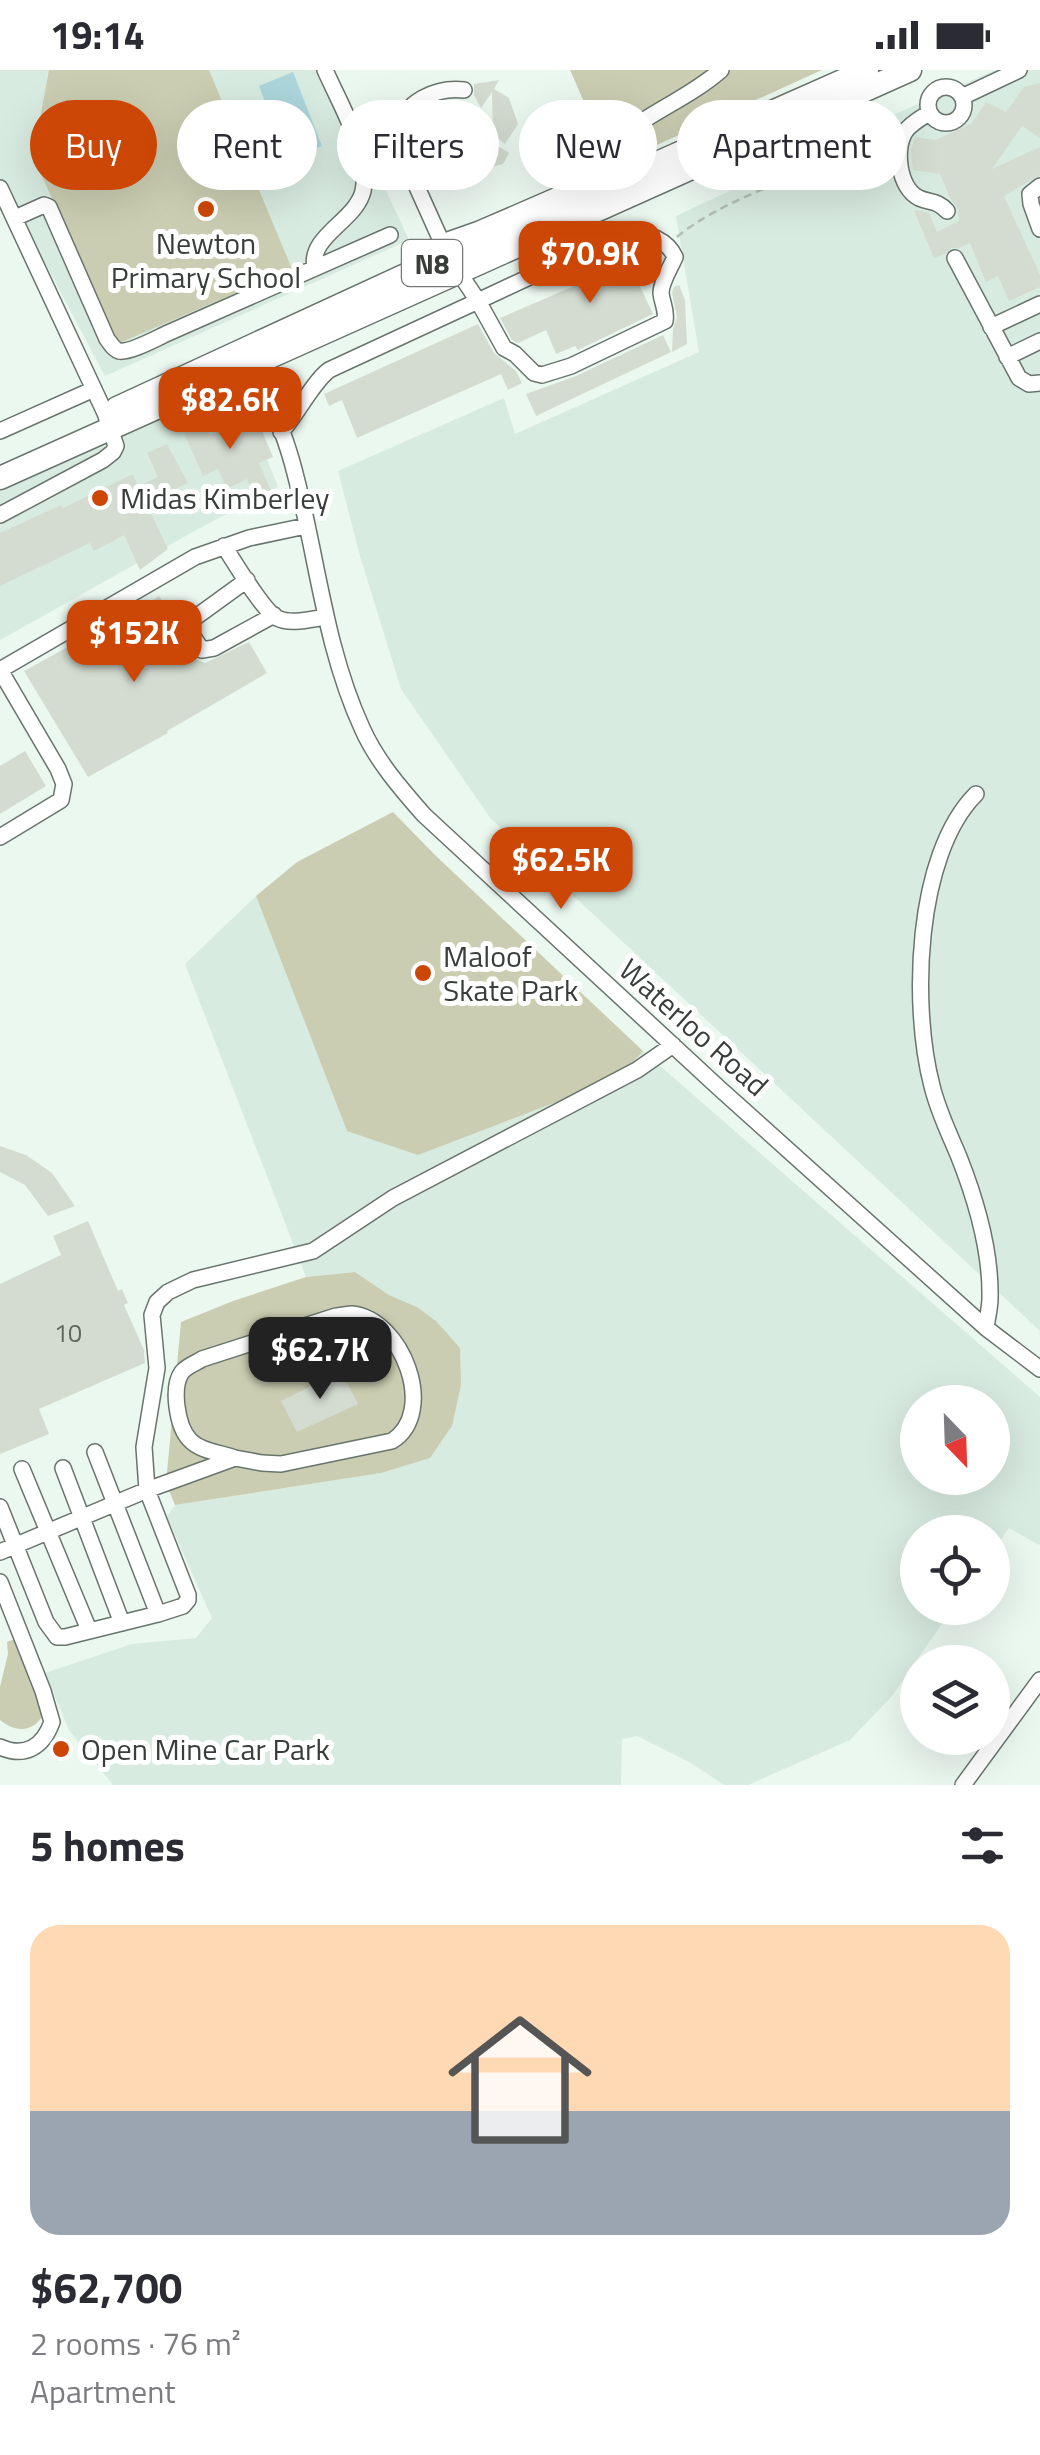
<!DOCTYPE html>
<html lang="en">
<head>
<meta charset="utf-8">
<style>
  body { margin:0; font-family:"Titillium Web",sans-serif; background:#f2f2f3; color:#2b2b33; height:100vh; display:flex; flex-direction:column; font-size:38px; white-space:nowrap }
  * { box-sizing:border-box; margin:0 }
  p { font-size:32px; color:#7c7c81 }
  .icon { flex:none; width:55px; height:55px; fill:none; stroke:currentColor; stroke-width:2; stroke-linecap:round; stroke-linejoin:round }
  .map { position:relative; height:1715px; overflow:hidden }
  .drawer { display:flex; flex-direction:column; background:#fff; flex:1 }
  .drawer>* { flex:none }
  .guide { position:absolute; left:30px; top:30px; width:980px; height:90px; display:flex; gap:20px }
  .needle { width:65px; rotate:157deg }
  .fabs { position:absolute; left:900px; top:1315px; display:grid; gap:20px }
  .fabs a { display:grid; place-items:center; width:110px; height:110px; border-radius:50%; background:#fff; box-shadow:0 10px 40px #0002; font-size:50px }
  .price { position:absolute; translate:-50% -85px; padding:0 22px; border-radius:20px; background:#cc4605; color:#fff; font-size:32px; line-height:65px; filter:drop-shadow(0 2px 5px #0008) }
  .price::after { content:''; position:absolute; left:50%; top:60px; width:30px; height:22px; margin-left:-15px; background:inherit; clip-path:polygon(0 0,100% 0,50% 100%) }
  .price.current { background:#222; color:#fff }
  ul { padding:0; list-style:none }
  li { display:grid; align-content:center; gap:20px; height:530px; padding:0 30px }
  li+li { border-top:2px solid #e1e1e2 }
  li span { display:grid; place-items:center; height:310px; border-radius:30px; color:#555 }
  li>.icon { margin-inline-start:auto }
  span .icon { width:180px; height:180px; fill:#fffc; stroke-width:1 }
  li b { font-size:42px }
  h2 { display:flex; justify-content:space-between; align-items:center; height:120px; padding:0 30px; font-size:42px }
  .chip { padding:0 35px; border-radius:45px; background:#fff; box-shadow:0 10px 40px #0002; font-size:35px; line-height:90px }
  .chip.current { background:#cc4605; color:#fff }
  .status { display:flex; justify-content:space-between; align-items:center; height:70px; padding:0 50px; background:#fff; direction:ltr }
  .status svg { height:28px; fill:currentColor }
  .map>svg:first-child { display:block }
  .built { fill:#d8ebe0; fill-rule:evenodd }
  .green { fill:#cacdb1 }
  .water { fill:#acd6dc }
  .building { fill:#d4dcd1 }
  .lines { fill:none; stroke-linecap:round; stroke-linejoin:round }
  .minor-casing { stroke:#69746d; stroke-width:18 }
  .highway-casing { stroke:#69746d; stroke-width:25 }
  .path { stroke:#b3beb7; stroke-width:2.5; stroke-dasharray:8 5; stroke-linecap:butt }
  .minor { stroke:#fff; stroke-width:15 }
  .highway { stroke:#fff; stroke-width:22 }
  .poi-dot { fill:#cc4605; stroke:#fff; stroke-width:4 }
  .labels { text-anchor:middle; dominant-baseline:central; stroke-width:10; stroke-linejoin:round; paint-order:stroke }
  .number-label { font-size:25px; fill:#606660 }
  .shield { fill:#fff; stroke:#747876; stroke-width:2.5 }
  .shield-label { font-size:28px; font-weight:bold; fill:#393e3b }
  .poi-label { font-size:30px; fill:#393e3b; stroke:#fff; text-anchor:start }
  .street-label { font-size:30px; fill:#393e3b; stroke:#fff }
</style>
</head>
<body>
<div class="status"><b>19:14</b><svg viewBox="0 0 49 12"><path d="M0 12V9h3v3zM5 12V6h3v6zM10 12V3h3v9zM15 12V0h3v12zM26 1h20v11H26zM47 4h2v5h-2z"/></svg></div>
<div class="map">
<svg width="1040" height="1715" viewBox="0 0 1040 1715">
  <rect width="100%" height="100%" fill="#ebf8f0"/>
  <!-- built -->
  <path class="built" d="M0 0H330L409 170 105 306 0 108Z
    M995 0H1040V1261L491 749 401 619 360 486 338 401 504 328 515 364 699 282 676 146 864 58Z
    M239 318 278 417 200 458 0 570V414L110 358Z
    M256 826 347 1061 619 1008 643 981 1040 1327V1474L1039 1475 1009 1458 993 1481 992 1462H918V1538H953L892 1626 850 1670 748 1715H724L691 1693 637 1666 622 1669 621 1715H113L69 1660 45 1603 132 1574 196 1568 212 1548 167 1447 175 1435 381 1403 430 1387 417 1237 389 1225 355 1202 306 1207 185 894ZM918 1332H992V1408H918Z"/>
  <!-- green -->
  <path class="green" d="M49 0H209L292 199 117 274 33 86Z
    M570 0H822L582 109 592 50Z
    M393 742 435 785 643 981 619 1008 418 1085 347 1061 256 826 297 792Z
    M355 1202 389 1225 417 1237 436 1251 460 1278 461 1315 452 1356 430 1388 381 1403 175 1435 166 1413 181 1252 233 1231 306 1207Z
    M20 1567 44 1643C34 1663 16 1663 0 1650V1617L8 1584 7 1572Z"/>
  <!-- water -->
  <path class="water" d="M293 2 322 76 287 89 259 16Z"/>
  <!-- building -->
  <path class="building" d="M499 10 494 19 509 28 518 54 505 74 493 65 492 22 481 38 474 25V14Z
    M1040 13V68L1022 56 992 99 1040 77V105L1004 126 1040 205V217L1009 231 998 206 986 212 970 173 958 178H951L945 184 934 188 914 141 918 140 929 143 937 162 959 151 958 139 950 128 940 104 913 100 911 80 915 67 936 70 972 53 986 32 1006 42 1024 17Z
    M458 46 471 54 460 70 486 89 495 74 509 83 503 94 479 100 471 98 454 86 458 79 454 59 451 57Z
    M631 173 651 179 662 188 653 208 639 214 653 244 578 280 575 276 556 284 546 260 518 273 512 270 500 248 630 192 626 182 627 175Z
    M679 215 685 230 687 274 672 282 673 259 677 247 672 223 674 217Z
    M478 254 494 283 516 301 522 313 508 320 501 304 357 368 342 330 329 336 324 324Z
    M663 265 671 282 536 346 526 324 576 306Z
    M198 343 210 365 257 349 273 387 259 393 271 421 262 425 257 413 250 416 247 409 227 419 218 399 203 406 179 352Z
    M167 374 188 413 146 433 168 479 140 500 124 465 94 481 90 473 0 516V463L61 435 63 438 133 404 138 416 158 407 147 383Z
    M159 526 178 553 179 565 197 590 205 593 249 572 267 603 167 661 168 663 88 707 24 601 108 555 111 560Z
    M25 681 46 716 0 744V696Z
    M0 1076 26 1085 52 1103 75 1136 48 1146 25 1115 0 1102Z
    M88 1151 118 1221 122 1219 128 1233 124 1235 144 1280 145 1293 39 1339 49 1364 0 1384V1214L61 1185 53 1166Z
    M341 1301 358 1334 297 1362 281 1331Z"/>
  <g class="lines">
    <!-- minor casing -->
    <g class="minor-casing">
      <path id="minor" d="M928 35a18 18 0 1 1 36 0a18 18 0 1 1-36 0Z
        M962 27 1019 0
        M929 43C921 48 910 54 905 62 894 80 899 118 919 128 930 133 937 130 947 141
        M1040 116 1030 124 1031 134 1040 159
        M0 118 105 343 116 376 113 382 103 390 0 445
        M15 148 44 135 49 137 107 269C111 274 113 279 119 281 130 283 157 268 168 263L390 165
        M630 162C648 164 667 169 675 187 671 197 661 212 661 223 662 234 667 239 665 251L571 296 542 305 534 303 515 284 504 278 478 231 617 166Z
        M442 172 479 159 583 114C597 102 602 83 616 70 648 43 689 28 721 0
        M955 188 1019 308 1029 314 1040 313
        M315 198C308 166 356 151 363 121 371 86 339 32 325 0
        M991 257 1040 234
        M250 286C265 320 282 356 292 392 317 481 323 573 362 658 376 690 401 719 424 745L719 1018 986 1258 1040 1299
        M1007 287 1040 271
        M202 317 211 336 224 343 270 332
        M0 361 94 319
        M281 362C297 345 312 313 329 300L478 231 448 186 403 86C401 78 398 69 399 61 403 31 437 17 464 20
        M224 476C234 491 263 541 277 548 291 555 311 549 326 547
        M247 510 189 552 188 559 202 580 214 578 274 545
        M0 600 195 487 249 468 306 456
        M976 724C915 785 911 936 932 1016 938 1041 949 1063 959 1087 976 1130 991 1181 990 1228 990 1238 987 1249 986 1258
        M0 767 61 730 64 714 58 699 0 600
        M95 1382 158 1544
        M63 1398 122 1553
        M22 1399 89 1560
        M0 1437 46 1552 57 1567H65L158 1544 183 1536 188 1530V1525L147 1420 144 1377 157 1298 152 1245 157 1232 168 1222 193 1210 313 1181 393 1128 637 1000 673 975
        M0 1482 147 1420 235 1388 262 1393 281 1394 392 1371C438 1342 402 1249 352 1244 351 1244 337 1246 336 1246L202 1289C196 1293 187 1296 182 1302 171 1317 177 1357 190 1370 200 1381 221 1383 235 1388
        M0 1512 43 1621 52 1652C43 1677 25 1688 0 1677
        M963 1715 1040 1610"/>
    </g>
    <!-- highway casing -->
    <g class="highway-casing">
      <path id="highway" d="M117 338 436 191 867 0
        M0 408 910 0"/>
    </g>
    <!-- path -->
    <path class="path" d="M677 167C721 130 799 106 853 84"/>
    <!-- minor -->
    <use href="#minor" class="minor"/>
    <!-- highway -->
    <use href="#highway" class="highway"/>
  </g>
  <!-- markers -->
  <g class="poi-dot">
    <circle cx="206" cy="139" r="10"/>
    <circle cx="100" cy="428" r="10"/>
    <circle cx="423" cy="903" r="10"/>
    <circle cx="61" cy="1679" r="10"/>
  </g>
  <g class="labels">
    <!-- number labels -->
    <g class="number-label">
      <text x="68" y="1263">10</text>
    </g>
    <!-- shield labels -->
    <rect class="shield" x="402" y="170" width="60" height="46" rx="8"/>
    <g class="shield-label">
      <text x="432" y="193">N8</text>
    </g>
    <!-- poi labels -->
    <g class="poi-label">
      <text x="206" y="173" text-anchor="middle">Newton<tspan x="206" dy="34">Primary School</tspan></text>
      <text x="120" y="428">Midas Kimberley</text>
      <text x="443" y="886">Maloof<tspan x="443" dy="34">Skate Park</tspan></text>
      <text x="81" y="1679">Open Mine Car Park</text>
    </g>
    <!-- street labels -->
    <g class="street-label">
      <text transform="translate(694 957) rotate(42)">Waterloo Road</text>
    </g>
  </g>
</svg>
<div class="fabs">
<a><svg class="needle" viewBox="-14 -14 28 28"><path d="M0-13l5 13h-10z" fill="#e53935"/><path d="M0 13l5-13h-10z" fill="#7c7c81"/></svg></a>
<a><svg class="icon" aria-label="locate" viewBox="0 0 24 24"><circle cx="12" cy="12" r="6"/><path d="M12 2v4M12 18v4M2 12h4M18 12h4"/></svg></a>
<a><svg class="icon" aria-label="layers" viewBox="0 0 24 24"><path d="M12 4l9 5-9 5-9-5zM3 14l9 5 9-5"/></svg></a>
</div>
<b class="price" style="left:590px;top:236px">$70.9K</b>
<b class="price" style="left:230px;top:382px">$82.6K</b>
<b class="price" style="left:134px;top:615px">$152K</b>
<b class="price" style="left:561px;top:842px">$62.5K</b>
<b class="price current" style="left:320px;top:1332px">$62.7K</b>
<div class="guide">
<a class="chip current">Buy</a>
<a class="chip">Rent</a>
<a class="chip">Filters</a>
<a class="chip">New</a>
<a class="chip">Apartment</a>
</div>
</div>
<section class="drawer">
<h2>5 homes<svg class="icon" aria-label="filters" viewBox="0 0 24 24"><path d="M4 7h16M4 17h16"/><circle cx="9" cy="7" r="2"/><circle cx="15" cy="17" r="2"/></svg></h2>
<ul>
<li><span style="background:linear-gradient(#ffd9b3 60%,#9aa5b1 0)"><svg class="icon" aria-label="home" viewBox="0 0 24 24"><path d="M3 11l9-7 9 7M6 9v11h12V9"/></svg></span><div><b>$62,700</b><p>2 rooms · 76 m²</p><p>Apartment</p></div></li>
</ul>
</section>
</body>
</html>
